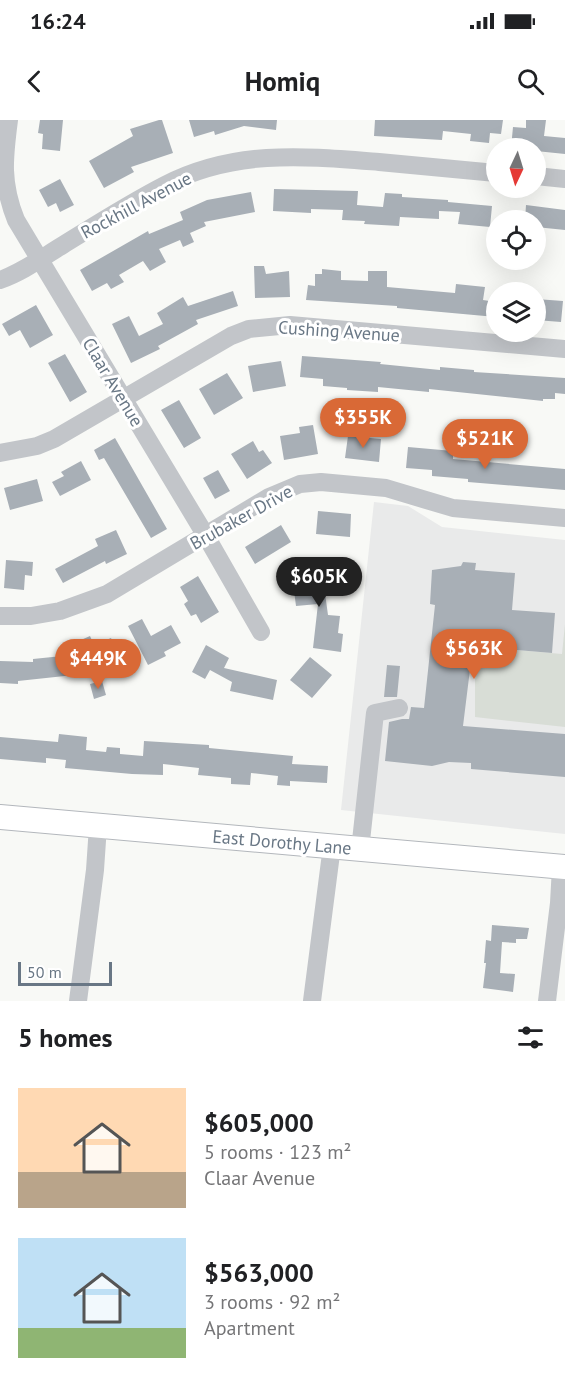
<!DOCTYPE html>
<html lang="en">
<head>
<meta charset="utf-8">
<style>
  body { margin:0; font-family:"PT Sans",sans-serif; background:#f6f6f6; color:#202124; height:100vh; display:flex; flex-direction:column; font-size:22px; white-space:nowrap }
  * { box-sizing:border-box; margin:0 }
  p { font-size:20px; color:#757577 }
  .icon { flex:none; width:33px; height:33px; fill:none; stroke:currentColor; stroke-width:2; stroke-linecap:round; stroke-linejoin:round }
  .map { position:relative; height:881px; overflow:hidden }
  .sheet { display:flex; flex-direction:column; background:#fff; flex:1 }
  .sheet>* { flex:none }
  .needle { width:39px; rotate:184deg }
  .controls { position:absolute; left:486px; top:18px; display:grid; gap:12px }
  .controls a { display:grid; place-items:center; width:60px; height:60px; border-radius:50%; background:#fff; box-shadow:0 6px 24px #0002; font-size:30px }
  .scale { position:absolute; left:18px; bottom:15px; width:94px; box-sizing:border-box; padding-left:6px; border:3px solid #697785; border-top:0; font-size:16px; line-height:21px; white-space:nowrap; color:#697785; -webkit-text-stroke:4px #fff; paint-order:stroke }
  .price { position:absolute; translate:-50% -51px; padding:0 14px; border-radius:21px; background:#d96936; color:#fff; font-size:20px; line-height:39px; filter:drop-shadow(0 2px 3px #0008) }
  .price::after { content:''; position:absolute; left:50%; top:36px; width:18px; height:14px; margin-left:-9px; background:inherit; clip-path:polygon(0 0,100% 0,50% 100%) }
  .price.on { background:#222; color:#fff }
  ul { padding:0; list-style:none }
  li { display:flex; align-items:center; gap:18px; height:150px; padding:0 18px }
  li span { display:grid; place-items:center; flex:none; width:168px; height:120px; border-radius:0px; color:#555 }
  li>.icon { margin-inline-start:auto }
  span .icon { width:72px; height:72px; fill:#fffc; stroke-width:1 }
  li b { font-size:26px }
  h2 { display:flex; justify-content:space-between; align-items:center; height:72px; padding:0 18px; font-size:26px }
  .status { display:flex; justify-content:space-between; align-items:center; height:42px; padding:0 30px; background:#fff; direction:ltr }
  .status svg { height:16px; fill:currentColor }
  header { display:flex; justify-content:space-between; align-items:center; height:78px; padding:0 18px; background:#fff; font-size:27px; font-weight:700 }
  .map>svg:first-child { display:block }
  .built { fill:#e9eaea }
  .green { fill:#d8ddd6 }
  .building { fill:#a8afb6 }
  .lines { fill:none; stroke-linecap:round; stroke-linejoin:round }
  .major-casing { stroke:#b3b7bc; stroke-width:26 }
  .minor { stroke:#c2c5c9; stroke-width:18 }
  .major { stroke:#fff; stroke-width:24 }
  .labels { text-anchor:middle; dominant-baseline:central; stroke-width:6; stroke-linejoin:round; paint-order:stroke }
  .street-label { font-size:18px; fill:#697785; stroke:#fff }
</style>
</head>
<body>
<div class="status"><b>16:24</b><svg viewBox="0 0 49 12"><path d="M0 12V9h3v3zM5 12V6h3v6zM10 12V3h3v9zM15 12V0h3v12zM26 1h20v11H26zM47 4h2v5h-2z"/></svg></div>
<header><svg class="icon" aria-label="back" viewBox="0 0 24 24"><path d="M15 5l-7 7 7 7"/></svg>Homiq<svg class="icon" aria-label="search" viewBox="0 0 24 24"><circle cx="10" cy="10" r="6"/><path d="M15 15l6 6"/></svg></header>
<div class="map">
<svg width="565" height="881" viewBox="0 0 565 881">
  <rect width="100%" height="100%" fill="#f8f9f6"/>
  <!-- built -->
  <path class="built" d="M374 382 408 386 442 407 565 420V714L341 690Z"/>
  <!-- green -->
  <path class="green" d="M565 504V607L475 597V509L505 512V529L562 534Z"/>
  <!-- building -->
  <path class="building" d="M40 0H63L60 31 42 29 43 14 38 13Z
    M159 0H162L173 33 131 47 134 52 104 68 89 41 133 16 130 9Z
    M189 0H277L276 10 244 6 215 15 214 11 194 17Z
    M375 0H503L501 14 490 13 489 23 470 21 471 14 443 11 442 20 374 16Z
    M526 0H546L544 16 565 18V34L536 31V28H511L513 7 526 8Z
    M60 59 74 85 60 92 56 83 48 87 39 70Z
    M274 69 358 71 357 85 383 87 385 73 402 74V77L448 80V82L492 86 490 107 458 104 460 92 439 91V99L400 97 399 106 364 104 365 101 342 100 343 90 311 89V93L273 91Z
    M251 72 255 92 204 102 206 106 190 113 194 122 183 127 180 120 159 129 166 142 150 151 143 141 119 155 124 162 111 169 107 163 92 171 80 150 148 111 149 114 183 100 180 92 207 80Z
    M526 85 565 90V110L536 107V100H525Z
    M254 146H264L266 154 289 151 290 177 255 178Z
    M322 149 341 151V160L368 161V151H387V167L455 173 456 164 485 167 483 180 496 182V197L397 188V186L306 180 308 165 315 166V154H322Z
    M233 171 238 186 196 200 198 204 158 226 160 229 131 243 112 204 129 196 139 216 163 204 157 193 183 177 188 186Z
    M536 179 563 181 561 202 536 200Z
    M36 185 53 215 30 228 20 210 9 216 2 204Z
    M65 234 87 272 70 282 48 243Z
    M302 236 381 242 380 244 440 250V247L474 250V252L565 258V274L555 273V279H543V281L429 269V272L378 267V272L347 270V268L323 266V259L300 257Z
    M281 241 286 266 253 272 248 246Z
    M227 253 243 278 214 295 199 269Z
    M179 280 201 318 184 328 161 290Z
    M313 305 318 334 284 340 280 316 300 313 299 307Z
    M348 316 381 319 379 342 345 338Z
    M115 318 167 409 151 418 104 338 99 340 94 330Z
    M253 321 259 332 263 330 272 343 247 359 231 334Z
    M408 327 453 331V339L565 349V370L468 362V359L432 356V350L406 348Z
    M81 341 91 360 60 376 52 362 64 356 61 352Z
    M218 350 230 371 215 379 203 358Z
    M37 359 43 381 10 390 4 368Z
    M318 391 351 394 350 417 316 414Z
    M281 405 291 422 255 444 245 427Z
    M116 410 127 434 106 444 105 441 63 463 55 449 98 426 95 419Z
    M6 440 33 442 32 456 25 455 24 470 4 468Z
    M463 442 476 443 475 450 515 453 512 490 555 493 552 533 505 529V512L475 509 463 606 565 614V657L471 649V643L449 642 432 646 385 641 389 602 402 599H409L411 587 424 588 435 485 430 484 432 450 461 446Z
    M332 450 333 465 324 466 328 495 340 496 338 513 343 514 341 532 313 528 318 484 296 486 292 455Z
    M198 456 219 492 201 503 196 494 191 496 184 484 188 481 180 467Z
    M142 499 151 516 171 505 181 523 164 532 166 536 148 545 128 506Z
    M90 516 94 525 111 518 119 537 93 548 81 520Z
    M206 525 229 538 224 548 277 560 273 580 230 571 232 562 210 550 205 559 192 552Z
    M72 535 74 555 18 561V564L0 563V541L33 542V539Z
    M310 537 332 555 312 578 290 560Z
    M387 545 400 546 397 577H384Z
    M102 561 106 575 94 579 90 564Z
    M59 614 87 617 86 630 106 632 107 627 120 628V634L143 636 144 621 209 625V628L293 636 292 644 328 646 327 663 290 661V666L277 665 278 656 251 653 250 665 231 664V658L198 655 199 648 163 644V655L132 654 65 648 66 640 46 638V643L0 639V617L58 622Z
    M492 805 529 808 527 819H516V823L502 822 500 853 515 854 513 872 483 868 486 843H484L486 820 491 821Z"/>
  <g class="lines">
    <!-- major casing -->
    <g class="major-casing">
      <path id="major" d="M0 697 565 747"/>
    </g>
    <!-- minor -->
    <path class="minor" d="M9 0C4 38 1 63 16 100L206 416 261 512
      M536 56 565 59
      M0 160C23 152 43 137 63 125 97 104 130 83 165 65 235 29 304 36 379 42 418 46 457 49 496 53
      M0 333 37 326 54 319 231 216 249 209 290 205 565 229
      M0 496H31L60 491 107 474 269 377 300 364 321 362 386 368 453 388 565 398
      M360 730 375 593 399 588
      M78 881 95 750 98 706
      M312 881 332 726
      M547 881 559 783 561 747"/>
    <!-- major -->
    <use href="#major" class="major"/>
  </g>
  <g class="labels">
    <!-- street labels -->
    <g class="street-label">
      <text transform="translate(136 85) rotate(-28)">Rockhill Avenue</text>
      <text transform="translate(339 211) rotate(4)">Cushing Avenue</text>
      <text transform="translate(113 262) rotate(59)">Claar Avenue</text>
      <text transform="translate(241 397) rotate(-29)">Brubaker Drive</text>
      <text transform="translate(282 722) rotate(5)">East Dorothy Lane</text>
    </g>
  </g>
</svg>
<div class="controls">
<a><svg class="needle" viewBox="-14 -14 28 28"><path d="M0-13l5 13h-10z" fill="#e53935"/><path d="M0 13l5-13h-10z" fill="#757577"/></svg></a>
<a><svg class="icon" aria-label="locate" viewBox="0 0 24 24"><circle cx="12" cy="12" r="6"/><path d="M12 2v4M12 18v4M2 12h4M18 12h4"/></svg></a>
<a><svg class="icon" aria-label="layers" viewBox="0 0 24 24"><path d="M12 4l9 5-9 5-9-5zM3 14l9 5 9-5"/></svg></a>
</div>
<div class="scale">50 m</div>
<b class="price" style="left:363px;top:329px">$355K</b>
<b class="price" style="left:485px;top:350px">$521K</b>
<b class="price on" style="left:319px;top:488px">$605K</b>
<b class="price" style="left:474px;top:560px">$563K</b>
<b class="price" style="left:98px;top:570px">$449K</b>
</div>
<section class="sheet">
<h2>5 homes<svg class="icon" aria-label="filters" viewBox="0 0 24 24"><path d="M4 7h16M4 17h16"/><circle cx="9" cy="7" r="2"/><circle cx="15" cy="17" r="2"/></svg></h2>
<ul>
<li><span style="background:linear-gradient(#ffd9b3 70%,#b9a48a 0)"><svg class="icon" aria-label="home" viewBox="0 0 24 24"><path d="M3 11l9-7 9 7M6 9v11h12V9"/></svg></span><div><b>$605,000</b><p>5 rooms · 123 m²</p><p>Claar Avenue</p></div></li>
<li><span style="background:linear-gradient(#bfe0f5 75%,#8fb573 0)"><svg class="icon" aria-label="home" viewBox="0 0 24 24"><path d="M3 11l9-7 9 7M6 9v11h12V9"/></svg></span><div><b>$563,000</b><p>3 rooms · 92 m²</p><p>Apartment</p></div></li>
</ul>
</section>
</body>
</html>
